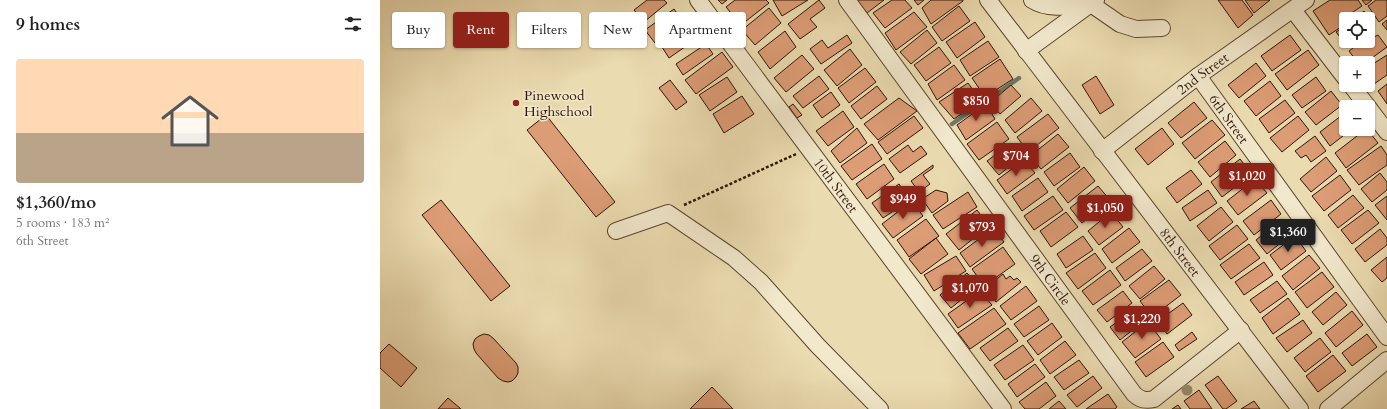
<!DOCTYPE html>
<html lang="en">
<head>
<meta charset="utf-8">
<style>
  body { margin:0; font-family:Cardo,serif; background:#f2f2f2; color:#222; height:100vh; display:flex; flex-direction:column; font-size:15px; white-space:nowrap }
  * { box-sizing:border-box; margin:0 }
  p { font-size:13px; color:#767676 }
  .icon { flex:none; width:22px; height:22px; fill:none; stroke:currentColor; stroke-width:2; stroke-linecap:round; stroke-linejoin:round }
  .map { position:relative; flex:1; overflow:hidden }
  .side { display:flex; flex-direction:column; background:#fff; width:380px }
  .side>* { flex:none }
  .top-card { position:absolute; left:12px; top:12px; width:380px; height:36px; display:flex; gap:8px }
  .controls { position:absolute; left:959px; top:12px; display:grid; gap:8px }
  .controls a { display:grid; place-items:center; width:36px; height:36px; border-radius:4px; background:#fff; box-shadow:0 1px 3px #0004; font-size:20px }
  .price { position:absolute; translate:-50% -34px; padding:0 9px; border-radius:4px; background:#8f2418; color:#fff; font-size:13px; line-height:26px; filter:drop-shadow(0 1px 2px #0008) }
  .price::after { content:''; position:absolute; left:50%; top:24px; width:12px; height:9px; margin-left:-6px; background:inherit; clip-path:polygon(0 0,100% 0,50% 100%) }
  .price.active { background:#222; color:#fff }
  ul { padding:0; list-style:none }
  li { display:grid; align-content:center; gap:8px; height:212px; padding:0 16px }
  li span { display:grid; place-items:center; height:124px; border-radius:4px; color:#555 }
  li>.icon { margin-inline-start:auto }
  span .icon { width:72px; height:72px; fill:#fffc; stroke-width:1 }
  li b { font-size:17px }
  h2 { display:flex; justify-content:space-between; align-items:center; height:48px; padding:0 16px; font-size:17px }
  .pill { padding:0 14px; border-radius:4px; background:#fff; box-shadow:0 1px 3px #0004; font-size:14px; line-height:36px }
  .pill.active { background:#8f2418; color:#fff }
  main { display:flex; flex:1; min-height:0 }
  .map>svg:first-child { display:block }
  .lines { fill:none; stroke-linecap:round; stroke-linejoin:round }
  .stream { stroke:#6d7867; stroke-width:4.5 }
  .building { fill:#dc9c75; stroke:#2d1403 }
  .minor-casing { stroke:#5c462e; stroke-width:18 }
  .path { stroke:#2d1403; stroke-width:2.5; stroke-dasharray:3 2; stroke-linecap:butt }
  .minor { stroke:#f2e8cc; stroke-width:16 }
  .tree { fill:#988a68 }
  .poi-dot { fill:#8f2418; stroke:#f2e8cc; stroke-width:1.5 }
  .labels { text-anchor:middle; dominant-baseline:central; stroke-width:3; stroke-linejoin:round; paint-order:stroke }
  .street-label { font-size:14px; fill:#2d1403; stroke:#f2e8cc }
  .poi-label { font-size:14px; fill:#2d1403; stroke:#f2e8cc; text-anchor:start }
</style>
</head>
<body>
<main>
<section class="side">
<h2>9 homes<svg class="icon" aria-label="filters" viewBox="0 0 24 24"><path d="M4 7h16M4 17h16"/><circle cx="9" cy="7" r="2"/><circle cx="15" cy="17" r="2"/></svg></h2>
<ul>
<li><span style="background:linear-gradient(#ffd9b3 60%,#b9a48a 0)"><svg class="icon" aria-label="home" viewBox="0 0 24 24"><path d="M3 11l9-7 9 7M6 9v11h12V9"/></svg></span><div><b>$1,360/mo</b><p>5 rooms · 183 m²</p><p>6th Street</p></div></li>
</ul>
</section>
<div class="map">
<svg width="1007" height="409" viewBox="0 0 1007 409">
  <rect width="100%" height="100%" fill="#ebdbb0"/>
  <filter id="stains"><feTurbulence type="fractalNoise" baseFrequency=".005" numOctaves="4"/><feColorMatrix values="0 0 0 0 .2 0 0 0 0 .09 0 0 0 0 .02 0 0 0 .5 -.17"/></filter>
  <radialGradient id="worn" r=".72"><stop offset=".6" stop-color="#630" stop-opacity="0"/><stop offset="1" stop-color="#630" stop-opacity=".3"/></radialGradient>
  <g class="lines">
    <!-- stream -->
    <path class="stream" d="M572 124 639 78"/>
  </g>
  <!-- building -->
  <path class="building" d="M267 0H284L287 3 264 22 254 10Z
    M338 0H347L342 4Z
    M355 0H386L389 3 361 25 346 7Z
    M393 0H428L402 16Z
    M439 0 445 8 430 19 437 27 420 39 408 24Z
    M477 0H504L487 13Z
    M512 0H525L532 8 505 28 493 13Z
    M534 0H544L538 5Z
    M551 0H583V1L551 24 542 8Z
    M838 0H862L873 15 858 28Z
    M865 0H890L874 13Z
    M950 0H978L982 6 961 20 964 25 949 35 933 11Z
    M982 0H992L986 5Z
    M996 0H1007V16L999 22 988 6Z
    M579 6 590 21 562 41 552 27Z
    M389 8 401 23 375 45 362 30Z
    M294 9 299 16 297 27 275 43 265 30Z
    M984 11 995 26 988 32V19H974Z
    M534 12 547 27 516 50 505 33Z
    M1007 20V30L1002 24Z
    M595 22 605 37 577 58 566 42Z
    M966 25V41H976L968 47 956 32Z
    M547 30 557 43 531 64 520 52Z
    M405 31 416 47 390 69 378 52Z
    M304 32 312 42 289 58 282 47Z
    M992 34 994 37 998 35 1007 47 985 63H978L969 51 982 41H988V37Z
    M467 35 472 43 441 64 430 49 442 40 448 48Z
    M910 35 921 50 892 71 881 56Z
    M608 41 619 57 590 76 580 60Z
    M326 44 333 54 303 75 296 64Z
    M559 47 571 63 546 81 534 65Z
    M470 49 482 65 457 86 444 70Z
    M928 50 939 65 907 90 895 74Z
    M342 52 353 67 316 94 305 80Z
    M422 55 434 69 406 92 394 78Z
    M1007 55V75L994 84 988 75V67Z
    M620 59 633 79 605 97 592 78Z
    M876 63 886 76 859 98 848 85Z
    M574 65 585 80 557 100 548 84Z
    M485 68 496 82 469 103 458 88Z
    M439 76 449 89 423 108 413 96Z
    M716 76 734 105 720 114 702 85Z
    M347 77 357 92 330 111 319 95Z
    M936 77 946 91 922 108 912 95Z
    M290 80 307 102 296 110 279 88Z
    M890 81 901 96 876 116 864 101Z
    M588 83 601 101 574 119 559 102Z
    M1007 84V104L998 91Z
    M631 85 641 96 620 114 610 103Z
    M497 86 507 99 481 119 471 106Z
    M951 91 962 105 936 125 925 112Z
    M451 92 460 105 442 118 433 105Z
    M362 96 374 114 344 133 333 114Z
    M519 98 537 111 498 140 484 124Z
    M651 98 662 111 635 133 625 120Z
    M905 100 915 113 889 133 879 119Z
    M814 102 827 118 801 138 788 123Z
    M413 104 422 115 417 118 409 107Z
    M606 104 615 119 586 140 577 125Z
    M463 111 474 127 448 146 436 131Z
    M966 112V129H972L950 146 940 132Z
    M668 114 679 128 648 152 637 137Z
    M166 115 235 202 216 217 147 130Z
    M534 116 543 128 507 154 498 142Z
    M918 116 929 130 902 152 890 138Z
    M832 120 845 135 815 159 802 143Z
    M617 122 629 139 599 160 587 144Z
    M477 128 487 143 460 163 451 151Z
    M782 128 794 144 768 165 755 149Z
    M986 129H987L998 143 966 168 955 153Z
    M678 134 689 147 661 169 650 156Z
    M935 136 946 151 931 162 926 155 921 158 915 151Z
    M845 141 856 155 830 177 818 162Z
    M631 143 641 157 619 175 607 161Z
    M492 144 502 159 472 180 461 166Z
    M528 145 533 152 541 146 547 154 520 173 509 159Z
    M1001 146 1007 155V165L979 185 967 170Z
    M690 153 700 167 674 186 664 172Z
    M946 157 957 171 931 192 920 179Z
    M860 159 872 174 842 197 831 182Z
    M644 160 655 173 627 194 617 180Z
    M504 164 514 179 487 199 476 184Z
    M553 165V168L543 175 550 184 539 192 531 181Z
    M704 167 715 181 688 203 677 189Z
    M811 170 822 184 797 203 786 188Z
    M1000 173 1007 182V190L992 202 981 189Z
    M960 175 971 190 944 211 932 196Z
    M658 178 668 192 642 211 632 196Z
    M875 179 887 193 858 215 847 201Z
    M519 184 530 200 503 218 492 203Z
    M718 186 730 200 702 223 690 208Z
    M556 190 567 193 568 201 552 213 542 199Z
    M828 190 837 203 810 221 802 208Z
    M588 192 597 207 563 229 553 215Z
    M973 195 984 208 958 228 948 215Z
    M673 196 683 210 654 230 644 216Z
    M1007 196V220L995 205Z
    M61 200 130 286 111 301 42 215Z
    M891 200 901 214 874 235 863 221Z
    M532 201 543 216 513 238 502 224Z
    M841 207 853 222 829 241 817 226Z
    M597 210 609 226 579 250 566 234Z
    M988 210 999 223 972 244 961 230Z
    M686 212 698 227 671 247 660 231Z
    M731 212 743 227 719 245 708 231Z
    M546 219 559 236 529 257 517 240Z
    M902 219 913 233 887 254 876 240Z
    M857 225 868 239 840 260 829 246Z
    M614 228 624 242 590 267 580 253Z
    M749 228 760 242 732 263 722 249Z
    M1000 229 1007 238V245L985 262 975 249Z
    M703 236 713 250 686 268 677 254Z
    M915 236 926 251 901 270 890 255Z
    M556 238 568 254 541 274 529 259Z
    M869 244 880 258 851 279 840 265Z
    M623 247 635 264 604 286 592 269Z
    M762 249 772 261 745 281 736 268Z
    M715 253 726 268 698 289 686 273Z
    M929 255 940 268 913 290 902 276Z
    M576 256 586 271 554 291 544 275Z
    M1007 257V278L1002 282 991 270Z
    M884 262 893 275 864 295 855 282Z
    M774 266 785 279 760 299 749 286Z
    M730 270 741 285 713 305 702 291Z
    M942 272 954 287 927 308 915 292Z
    M587 273 598 286 571 308 560 295Z
    M623 274 626 279 630 276 634 280 637 278 641 282 616 302 607 290 611 287 609 285Z
    M789 280 801 295 772 317 760 301Z
    M897 281 907 294 880 313 870 300Z
    M646 286 657 301 631 320 620 306Z
    M600 291 612 305 578 328 568 314Z
    M743 291 752 303 727 322 717 310Z
    M956 292 967 305 943 325 932 312Z
    M908 298 920 314 893 334 882 318Z
    M803 303 812 315 787 334 778 321Z
    M659 306 669 320 644 337 634 324Z
    M614 308 626 324 590 349 578 333Z
    M756 308 765 320 740 340 730 327Z
    M972 311 983 325 956 347 945 333Z
    M923 320 932 333 907 352 896 338Z
    M768 322 781 339 755 358 742 342Z
    M672 323 682 337 658 355 647 341Z
    M628 328 638 341 610 361 600 348Z
    M812 332 817 339 799 351 795 345Z
    M104 334 109 335 113 338 136 363 138 367V373L136 377 132 381 128 382 123 381 118 378 96 353 94 349 93 344 95 339 99 336Z
    M987 334 997 347 972 366 962 353Z
    M940 338 951 352 925 372 914 358Z
    M685 341 696 355 670 374 660 360Z
    M783 342 794 357 766 377 755 362Z
    M9 344 37 368 21 387 0 368V353Z
    M643 345 654 360 625 380 614 365Z
    M953 355 966 371 938 392 926 376Z
    M699 360 709 373 684 390 674 377Z
    M655 364 665 377 637 397 628 384Z
    M713 376 722 388 697 407 687 395Z
    M838 376 857 401 846 409H843L825 385Z
    M666 382 676 396 659 409H645L639 402Z
    M332 387 353 409H310Z
    M819 390 832 409H810L804 401Z
    M728 394 737 407 735 409H706Z
    M68 398 81 409H58Z
    M679 401 686 409H669Z
    M874 401 880 409H861Z
    M798 405 801 409H792Z"/>
  <g class="lines">
    <!-- minor casing -->
    <g class="minor-casing">
      <g id="minor">
        <path id="s1" d="M318 0 623 409"/>
        <path id="s2" d="M467 0 754 394C760 400 766 401 774 399L861 330"/>
        <path id="s3" d="M608 0 920 409"/>
        <path d="M652 0C669 11 692 6 711 4"/>
        <path d="M708 0 711 4 740 24 756 29 782 28"/>
        <path d="M913 10 966 79"/>
        <path d="M646 51 716 0"/>
        <path id="s4" d="M818 76 1007 337"/>
        <path d="M971 85 988 107"/>
        <path d="M988 107 1007 132"/>
        <path id="s5" d="M722 151 818 76 926 0"/>
        <path d="M236 231 288 213 354 258 381 282 438 346 500 409"/>
        <path d="M948 409 1007 360"/>
      </g>
    </g>
    <!-- path -->
    <path class="path" d="M304 205 416 154"/>
    <!-- minor -->
    <use href="#minor" class="minor"/>
  </g>
  <!-- trees -->
  <circle class="tree" cx="807" cy="390" r="5.5"/>
  <!-- markers -->
  <circle class="poi-dot" cx="136" cy="103" r="4"/>
  <g class="labels">
    <!-- street labels -->
    <g class="street-label">
      <text stroke="none"><textPath href="#s5" startOffset="127">2nd Street</textPath></text>
      <text stroke="none"><textPath href="#s4" startOffset="53">6th Street</textPath></text>
      <text stroke="none"><textPath href="#s1" startOffset="231">10th Street</textPath></text>
      <text stroke="none"><textPath href="#s3" startOffset="317">8th Street</textPath></text>
      <text stroke="none"><textPath href="#s2" startOffset="346">9th Circle</textPath></text>
    </g>
    <!-- poi labels -->
    <g class="poi-label">
      <text x="144" y="95">Pinewood<tspan x="144" dy="16">Highschool</tspan></text>
    </g>
  </g>
  <rect width="100%" height="100%" filter="url(#stains)"/>
  <rect width="100%" height="100%" fill="url(#worn)"/>
</svg>
<div class="controls">
<a><svg class="icon" aria-label="locate" viewBox="0 0 24 24"><circle cx="12" cy="12" r="6"/><path d="M12 2v4M12 18v4M2 12h4M18 12h4"/></svg></a>
<a>+</a>
<a>−</a>
</div>
<b class="price" style="left:596px;top:122px">$850</b>
<b class="price" style="left:636px;top:177px">$704</b>
<b class="price" style="left:867px;top:197px">$1,020</b>
<b class="price" style="left:523px;top:220px">$949</b>
<b class="price" style="left:725px;top:229px">$1,050</b>
<b class="price" style="left:602px;top:248px">$793</b>
<b class="price active" style="left:908px;top:253px">$1,360</b>
<b class="price" style="left:590px;top:309px">$1,070</b>
<b class="price" style="left:762px;top:340px">$1,220</b>
<div class="top-card">
<a class="pill">Buy</a>
<a class="pill active">Rent</a>
<a class="pill">Filters</a>
<a class="pill">New</a>
<a class="pill">Apartment</a>
</div>
</div>
</main>
</body>
</html>
